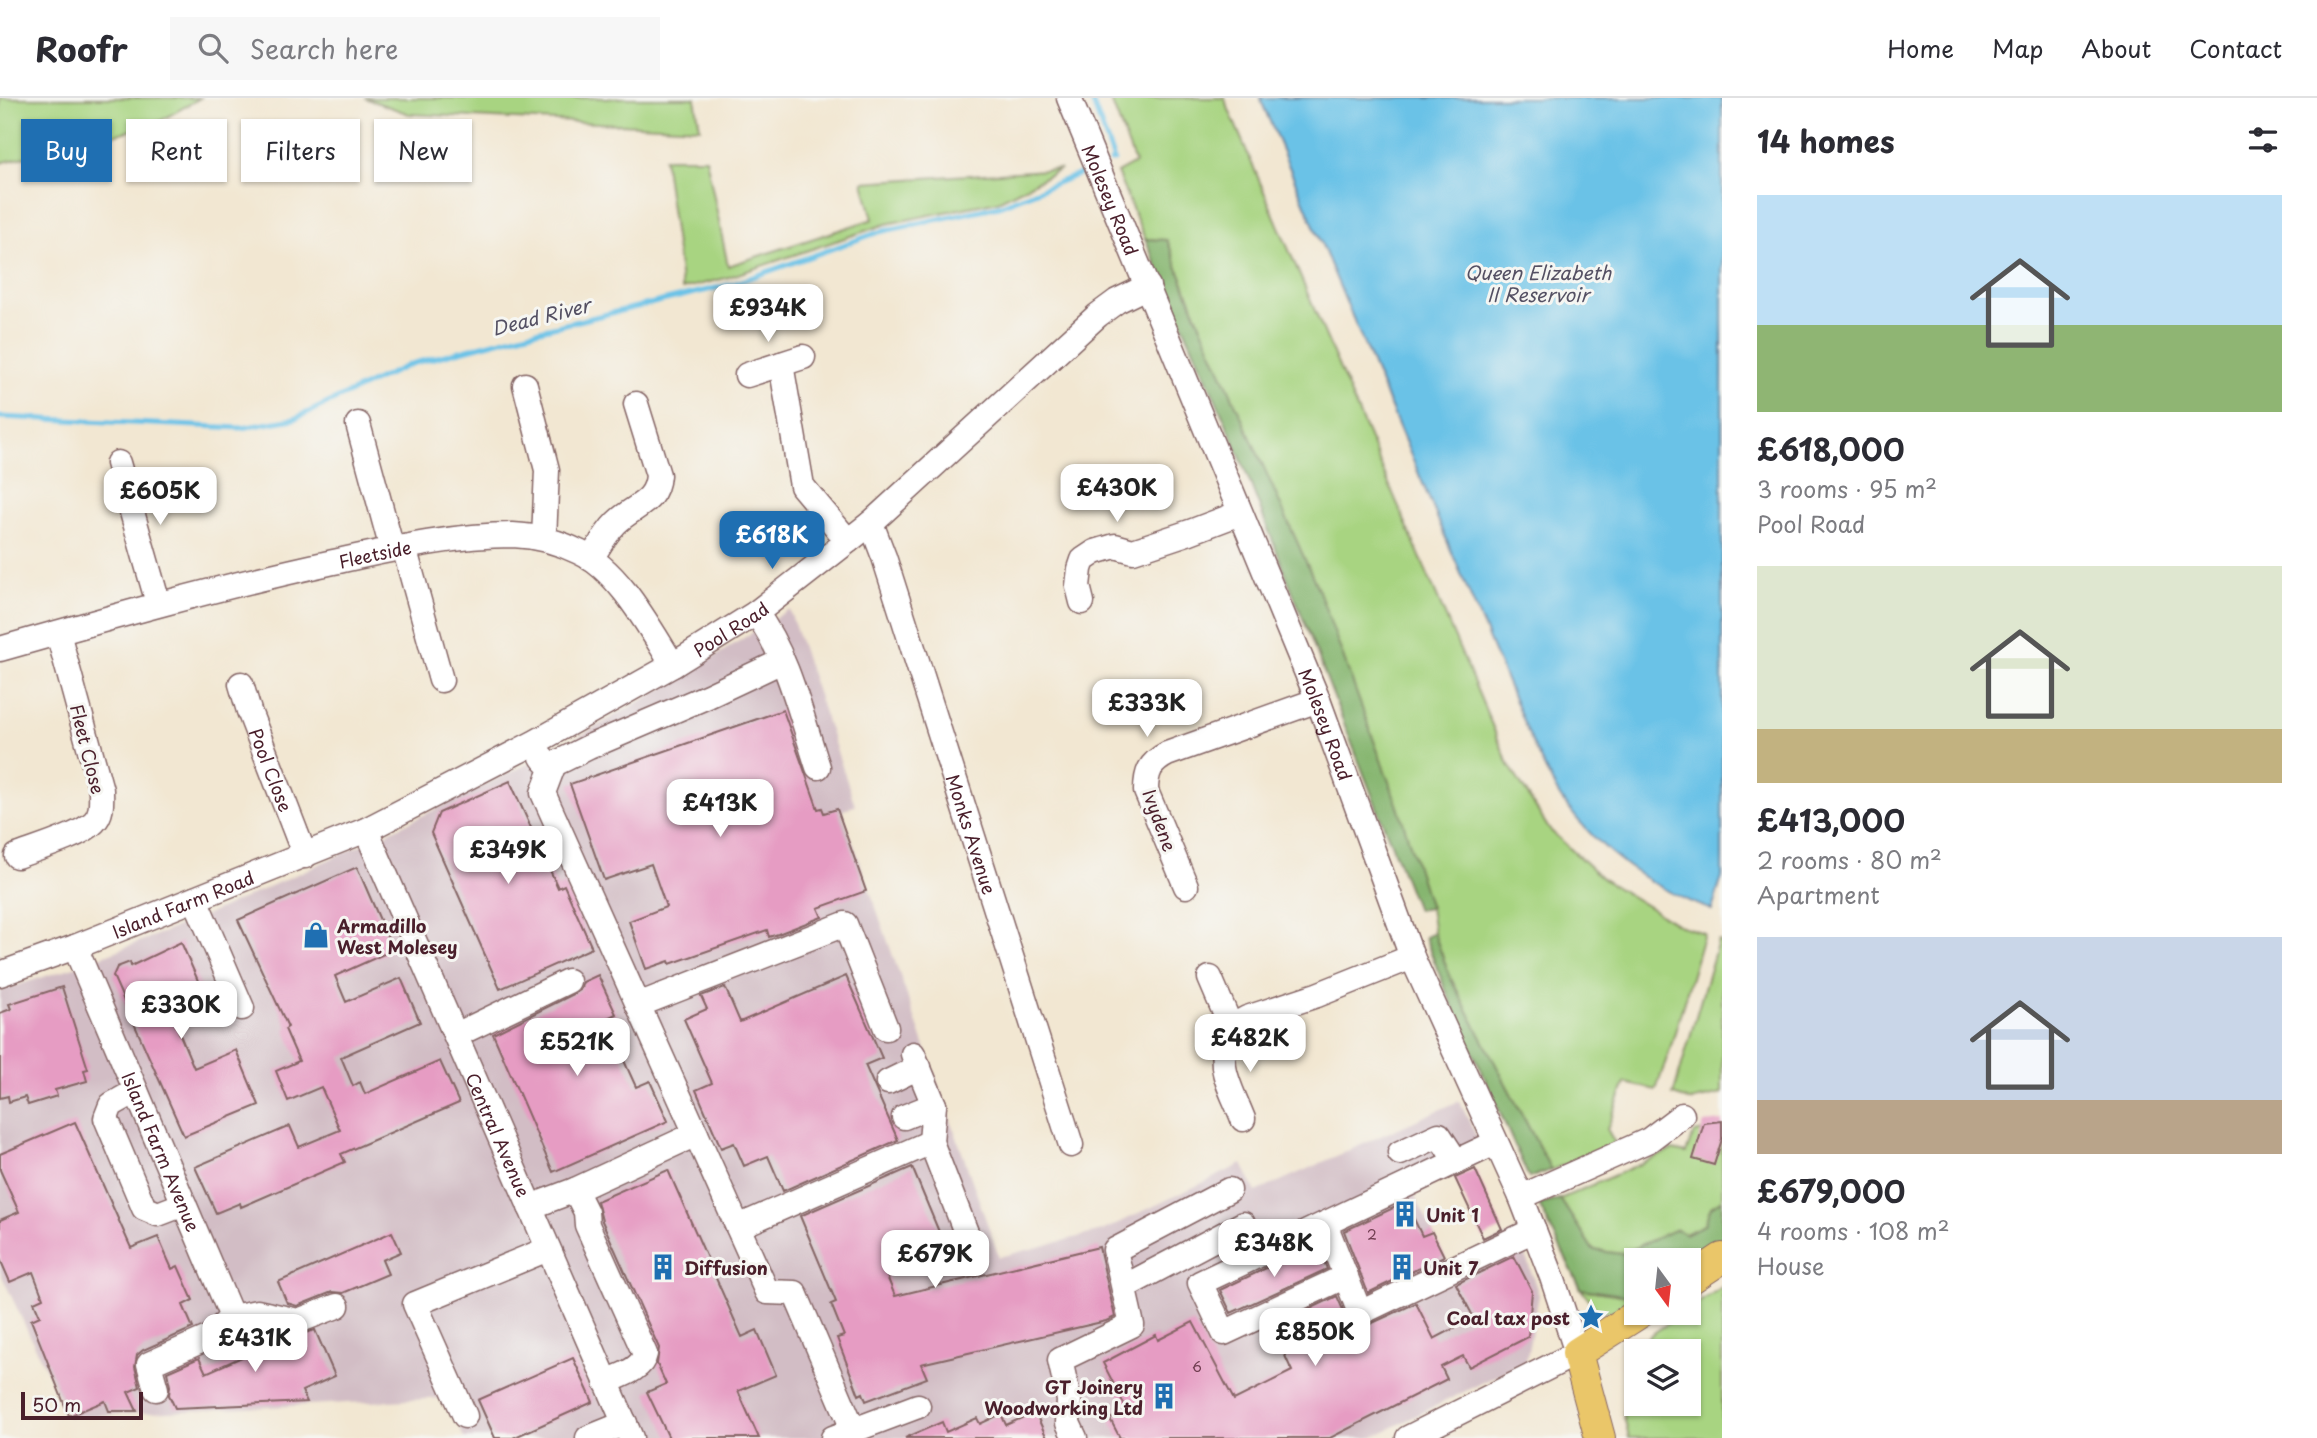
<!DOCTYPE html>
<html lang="en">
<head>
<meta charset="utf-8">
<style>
  body { margin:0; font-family:"Playpen Sans",sans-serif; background:#f7f7f7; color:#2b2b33; height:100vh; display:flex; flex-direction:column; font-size:26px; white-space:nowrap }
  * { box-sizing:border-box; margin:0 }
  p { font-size:23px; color:#7c7c81 }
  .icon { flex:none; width:38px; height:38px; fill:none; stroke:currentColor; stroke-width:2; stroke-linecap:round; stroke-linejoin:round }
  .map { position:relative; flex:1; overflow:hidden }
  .panel { display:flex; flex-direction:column; background:#fff; width:595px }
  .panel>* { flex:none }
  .guide { position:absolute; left:21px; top:21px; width:665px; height:63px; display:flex; gap:14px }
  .needle { width:46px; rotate:165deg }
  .fabs { position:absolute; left:1624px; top:1150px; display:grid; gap:14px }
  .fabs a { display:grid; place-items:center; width:77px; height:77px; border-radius:0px; background:#fff; box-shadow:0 2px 5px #0004; font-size:35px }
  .scale { position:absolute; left:21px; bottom:18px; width:122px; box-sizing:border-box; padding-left:7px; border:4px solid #4a1f2b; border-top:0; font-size:19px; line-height:24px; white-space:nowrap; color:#4a1f2b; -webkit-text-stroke:5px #f6f6f2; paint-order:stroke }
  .price { position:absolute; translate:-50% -60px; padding:0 16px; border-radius:14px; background:#fff; color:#222; font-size:23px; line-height:46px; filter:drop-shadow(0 2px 4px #0008) }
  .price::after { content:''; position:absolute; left:50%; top:42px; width:21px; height:16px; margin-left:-10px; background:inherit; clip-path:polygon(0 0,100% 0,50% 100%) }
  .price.current { background:#1f6fb2; color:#fff }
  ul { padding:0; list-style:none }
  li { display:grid; align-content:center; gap:14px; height:371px; padding:0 35px }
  li span { display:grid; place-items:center; height:217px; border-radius:0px; color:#555 }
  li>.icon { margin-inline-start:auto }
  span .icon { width:126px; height:126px; fill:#fffc; stroke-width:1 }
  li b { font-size:30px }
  h2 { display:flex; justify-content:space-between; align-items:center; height:84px; padding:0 35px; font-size:30px }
  .tag { padding:0 24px; border-radius:0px; background:#fff; box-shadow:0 2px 5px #0004; font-size:24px; line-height:63px }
  .tag.current { background:#1f6fb2; color:#fff }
  header { display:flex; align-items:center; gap:42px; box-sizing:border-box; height:98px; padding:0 35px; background:#fff; border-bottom:2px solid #e1e1e2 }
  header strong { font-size:33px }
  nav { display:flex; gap:38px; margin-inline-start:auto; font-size:24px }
  .search { width:490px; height:63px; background:#f7f7f7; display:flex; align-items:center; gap:18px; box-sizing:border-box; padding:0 24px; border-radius:0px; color:#7c7c81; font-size:26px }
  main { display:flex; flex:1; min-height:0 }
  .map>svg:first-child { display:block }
  .industrial { fill:#d2bdc5 }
  .green { fill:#a8d481; stroke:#797a56; stroke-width:2 }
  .forest { fill:#86b66f; stroke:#686a4d; stroke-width:2 }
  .water { fill:#6ac2e7; stroke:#5a7089; stroke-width:2 }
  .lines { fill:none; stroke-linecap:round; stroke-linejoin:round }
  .stream { stroke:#6ac2e7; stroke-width:5 }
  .building { fill:#e69cc3 }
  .minor-casing { stroke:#856565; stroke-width:27 }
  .major-casing { stroke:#856565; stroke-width:32 }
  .minor { stroke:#fff; stroke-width:24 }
  .major { stroke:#eac669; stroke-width:30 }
  .labels { text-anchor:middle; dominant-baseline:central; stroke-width:6; stroke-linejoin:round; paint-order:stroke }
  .number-label { font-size:14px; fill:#713e51 }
  .street-label { font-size:18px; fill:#4a1f2b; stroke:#f6f6f2 }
  .poi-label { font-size:18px; font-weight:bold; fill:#4a1f2b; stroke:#f6f6f2; text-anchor:start }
  .water-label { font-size:19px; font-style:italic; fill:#545063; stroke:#f6f6f2 }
</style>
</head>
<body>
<header>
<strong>Roofr</strong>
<div class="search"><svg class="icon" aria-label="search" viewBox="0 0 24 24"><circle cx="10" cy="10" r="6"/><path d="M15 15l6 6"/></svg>Search here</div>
<nav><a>Home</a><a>Map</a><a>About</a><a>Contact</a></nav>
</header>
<main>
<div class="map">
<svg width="1722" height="1340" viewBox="0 0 1722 1340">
  <rect width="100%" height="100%" fill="#f6f6f2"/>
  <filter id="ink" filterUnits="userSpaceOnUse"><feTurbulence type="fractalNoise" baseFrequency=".0143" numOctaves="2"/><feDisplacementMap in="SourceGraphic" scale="14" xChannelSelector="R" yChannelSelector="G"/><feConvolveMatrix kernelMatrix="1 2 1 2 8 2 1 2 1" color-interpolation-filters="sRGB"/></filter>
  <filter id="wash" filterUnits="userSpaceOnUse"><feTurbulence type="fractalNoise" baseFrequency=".00686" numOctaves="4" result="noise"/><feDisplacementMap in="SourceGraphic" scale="28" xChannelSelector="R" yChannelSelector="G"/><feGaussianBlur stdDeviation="1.57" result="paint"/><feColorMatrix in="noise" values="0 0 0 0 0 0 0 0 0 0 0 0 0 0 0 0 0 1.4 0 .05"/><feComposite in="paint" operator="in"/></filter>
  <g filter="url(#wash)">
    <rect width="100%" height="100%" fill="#f2e7d2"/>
    <!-- industrial -->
    <path class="industrial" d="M789 511 855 707 842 713 999 1159 1102 1133 1242 1066 1256 1094 1459 1003 1487 1059 1412 1092 1449 1167 1517 1133 1539 1197 1526 1263 1371 1340H464L447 1300 68 1319 0 1174V893L77 868 198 821 383 737 548 656 683 579Z"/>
    <!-- green -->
    <path class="green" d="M0 0H200L153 27 0 65Z
      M365 0H695L700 30 409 16Z
      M1110 0H1224L1509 667 1549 731 1603 781 1678 827 1704 835 1670 951 1656 992 1625 985 1607 1031 1616 1047 1551 1072 1450 879 1434 835 1430 810 1167 142 1145 141 1117 75 1135 65Z
      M664 60H706L728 168 873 121 863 84 1061 71 998 103 886 126 726 180 682 191Z
      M1718 843 1722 844V996L1691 1003 1673 997Z
      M1722 1029V1102L1711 1109 1704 1127 1685 1136 1676 1131 1622 1156 1593 1152 1560 1101 1672 1052 1686 1055 1694 1035Z
      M1722 1189V1340H1629L1624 1318 1627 1266 1636 1254V1306H1689V1253H1637L1649 1238 1684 1215 1689 1214V1211Z
      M1581 1191 1636 1199V1201L1614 1214 1597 1213Z"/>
    <!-- forest -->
    <path class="forest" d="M1145 141 1167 142 1196 217 1319 493 1399 711 1430 810 1417 812 1231 336Z
      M1434 835 1450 879 1551 1072 1529 1080 1444 888 1425 839Z
      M1560 1101 1593 1152 1622 1156 1676 1131 1685 1136 1704 1127 1711 1109 1722 1102V1145L1689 1167V1162H1636V1199L1581 1191 1539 1107Z"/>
    <!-- water -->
    <path class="water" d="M1260 0H1722V779L1712 812C1652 791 1601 755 1563 703 1552 687 1544 668 1535 651Z"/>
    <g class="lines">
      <!-- stream -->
      <path class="stream" d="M1091 0 1114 62 1111 63
        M0 319 241 330 294 321 411 266 532 234 733 186 879 134 999 108 1082 75"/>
    </g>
    <g id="blocks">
      <!-- building -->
      <path class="building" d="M783 612 818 711 822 710 824 715 837 711 866 793 818 810 822 819 778 836 769 839 767 832 670 866 669 863 646 871 629 823 666 809 651 766 604 782 570 686Z
        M510 683 558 790 564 787 592 850 500 891 431 735 439 715Z
        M357 769 393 852 335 878 346 904 401 880 420 924 341 959 353 988 360 984 365 996 440 963 459 1005 341 1056 345 1064 241 1109 240 1105 216 1115 195 1069 290 1028 299 1049 340 1032 321 989 288 1003 276 973 299 963 285 931 288 929 238 822Z
        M181 844 210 910 175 925 194 970 236 952 259 1007 184 1038 113 878 117 869 130 864 131 868Z
        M598 877 616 916 605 921 636 989 650 983 668 1023 553 1074 493 936 574 896 580 892 583 884Z
        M846 878 882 960 865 967 898 1042 783 1093 768 1058 744 1068 734 1045 721 1050 696 992 712 985 684 921 707 911 701 898 725 889 740 924Z
        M62 889 88 971 84 972 87 983 55 992 57 998 28 1007 25 999 9 1004 8 998 0 1000V915L11 911 9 906Z
        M1722 1023V1041L1714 1067 1693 1061 1704 1025Z
        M75 1024 131 1150 158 1139 172 1171 178 1168 193 1202 183 1207 193 1230 143 1252 137 1257 135 1269 140 1289 128 1294 137 1313H109L105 1303 69 1318 31 1222 40 1218 34 1204 43 1200 33 1174 10 1184 0 1161V1122L19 1114 0 1072V1056Z
        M912 1069 942 1141 882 1166 895 1198 1099 1149 1115 1219 1106 1223 921 1266 927 1280 866 1303 863 1295 859 1297 837 1240 844 1238 831 1206 836 1204 800 1118Z
        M1475 1071 1502 1131 1483 1140 1455 1080Z
        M668 1072 742 1239 757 1232 776 1277 738 1293 759 1340H669L647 1294 666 1286 657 1266 659 1250 602 1123 597 1103Z
        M1406 1104 1422 1138 1432 1134 1444 1158 1368 1195 1344 1133Z
        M392 1134 401 1154 382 1162 388 1176 343 1195 332 1194 297 1208 287 1205 278 1184Z
        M1317 1146 1327 1171 1231 1215 1220 1192Z
        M1514 1158 1532 1193 1528 1239 1469 1269 1463 1258 1441 1269 1447 1281 1330 1340H1120L1110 1321 1127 1312 1103 1265 1156 1237 1158 1242 1193 1224 1234 1302 1292 1273 1272 1229 1337 1198 1347 1221 1352 1227 1359 1230 1366 1228 1416 1205 1434 1241 1474 1220 1456 1186Z
        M265 1231 296 1238 315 1232 335 1278 302 1293 307 1304 175 1310 169 1297 170 1288 167 1274 199 1260 206 1275 251 1255 245 1240Z
        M573 1260 593 1304 513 1340H495L478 1302Z
        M1035 1314 1047 1340H905L942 1324 946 1334 977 1320 980 1326 1001 1316 1006 1327Z"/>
    </g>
  </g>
  <g filter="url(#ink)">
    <use href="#blocks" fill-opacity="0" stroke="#856565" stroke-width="2"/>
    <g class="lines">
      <!-- minor casing -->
      <g class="minor-casing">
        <g id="minor">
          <path id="s1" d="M1069 0 1318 602 1412 859 1521 1099 1552 1179 1577 1255 1408 1340"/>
          <path d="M781 266 802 388 848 443"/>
          <path d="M747 277 803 259"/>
          <path d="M525 287 547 372 544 441"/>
          <path d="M358 326 392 451"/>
          <path d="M118 365 158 505"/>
          <path id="s2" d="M871 425 884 459 1071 1047"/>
          <path d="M404 449 441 582"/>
          <path d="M591 461C599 448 606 435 616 425 634 407 656 406 658 377L636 306"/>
          <path d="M1082 504 1078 488 1080 471 1083 462 1095 454 1115 448 1133 453 1190 434 1240 415"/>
          <path d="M756 515C788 558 801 618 818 669"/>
          <path id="s3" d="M0 551C109 520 218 489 329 465 389 452 451 437 513 437 535 438 559 444 579 454 619 472 650 531 673 567"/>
          <path id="s4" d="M241 586 249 613 305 758"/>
          <path d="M542 659 545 663 554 666 565 661 589 649 708 598 782 563"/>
          <path d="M554 666 543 695 767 1194 795 1195 853 1331"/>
          <path id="s5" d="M366 732 631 1340"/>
          <path d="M17 758C36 751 81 738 94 724 103 715 101 703 101 692L58 535"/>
          <path d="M1186 788 1146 693C1146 674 1150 665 1167 656L1318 602"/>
          <path d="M195 801 242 910"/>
          <path id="s6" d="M75 849 232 1219"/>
          <path id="s7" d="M0 876 75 849 366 732 534 645 673 567 756 515 871 425 1098 217 1117 203 1148 188"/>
          <path d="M1210 880 1231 929 1247 920 1317 897 1412 859"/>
          <path d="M638 907 845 826 886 930"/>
          <path d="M1231 929C1214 968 1229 985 1243 1021"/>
          <path d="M456 937 568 883"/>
          <path d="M913 956 934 1007 931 1044"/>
          <path d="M888 984 919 969"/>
          <path d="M136 993 111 1007 106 1020 144 1110 158 1116 184 1106"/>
          <path d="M904 1019 934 1007"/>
          <path d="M1400 1055 1439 1037 1456 1063"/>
          <path d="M575 1092 586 1114 587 1127 645 1256C642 1272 619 1278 606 1284"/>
          <path d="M1521 1099 1649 1042 1682 1017"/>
          <path d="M530 1109 575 1092 696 1036"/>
          <path d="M1325 1126 1360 1215 1534 1132"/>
          <path d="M738 1129 931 1044 974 1155"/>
          <path d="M1346 1178 1224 1235 1200 1185 1495 1045"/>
          <path d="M1124 1189 1243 1126"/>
          <path d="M156 1291 149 1266 210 1239 232 1219 257 1214 298 1223 337 1208"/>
          <path d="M465 1318 415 1206 548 1151"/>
          <path d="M588 1340 625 1325"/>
          <path d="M833 1340 918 1308"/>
          <path d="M1075 1340 1068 1325 1069 1302 1060 1262 1132 1227 1115 1152 1229 1092"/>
        </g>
      </g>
      <!-- major casing -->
      <g class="major-casing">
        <path id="major" d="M1689 1182 1722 1160
          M1600 1340 1577 1255 1641 1214"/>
      </g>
      <!-- minor -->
      <use href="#minor" class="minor"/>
      <!-- major -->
      <use href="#major" class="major"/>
    </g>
  </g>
  <!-- icons -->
  <defs>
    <g id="shop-bare" transform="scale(2.1)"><path d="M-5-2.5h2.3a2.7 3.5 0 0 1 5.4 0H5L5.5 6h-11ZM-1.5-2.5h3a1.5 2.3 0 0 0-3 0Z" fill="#1f6fb2" stroke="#f6f6f2" stroke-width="2.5" paint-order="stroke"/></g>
    <g id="building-bare" transform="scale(2.1)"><path d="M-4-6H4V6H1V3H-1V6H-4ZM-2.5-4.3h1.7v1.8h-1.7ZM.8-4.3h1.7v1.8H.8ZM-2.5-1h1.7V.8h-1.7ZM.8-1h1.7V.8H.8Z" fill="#1f6fb2" stroke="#f6f6f2" stroke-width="2.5" paint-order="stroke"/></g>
    <g id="sight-bare" transform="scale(2.1)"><path d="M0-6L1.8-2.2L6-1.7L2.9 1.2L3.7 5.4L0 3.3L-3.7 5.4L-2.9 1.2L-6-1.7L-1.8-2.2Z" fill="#1f6fb2" stroke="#f6f6f2" stroke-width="2.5" paint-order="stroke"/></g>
  </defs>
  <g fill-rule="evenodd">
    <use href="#shop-bare" x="316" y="837"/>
    <use href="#building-bare" x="1405" y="1116"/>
    <use href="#building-bare" x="663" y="1169"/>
    <use href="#building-bare" x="1402" y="1169"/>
    <use href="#sight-bare" x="1591" y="1219"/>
    <use href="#building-bare" x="1164" y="1298"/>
  </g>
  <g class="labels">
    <!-- number labels -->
    <g class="number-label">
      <text x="1372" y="1136">2</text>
      <text x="1197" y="1268">6</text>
    </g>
    <!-- street labels -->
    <g class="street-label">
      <text stroke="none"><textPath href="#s1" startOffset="110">Molesey Road</textPath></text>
      <text stroke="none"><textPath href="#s3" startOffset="387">Fleetside</textPath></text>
      <text stroke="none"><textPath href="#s7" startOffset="810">Pool Road</textPath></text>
      <text stroke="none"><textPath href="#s1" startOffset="677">Molesey Road</textPath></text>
      <text transform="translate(88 651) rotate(76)">Fleet Close</text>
      <text stroke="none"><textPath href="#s4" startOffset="91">Pool Close</textPath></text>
      <text transform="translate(1160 722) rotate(70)">Ivydene</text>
      <text stroke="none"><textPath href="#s2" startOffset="327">Monks Avenue</textPath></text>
      <text stroke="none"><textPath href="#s7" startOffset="196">Island Farm Road</textPath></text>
      <text stroke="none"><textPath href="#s5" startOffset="332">Central Avenue</textPath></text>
      <text stroke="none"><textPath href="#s6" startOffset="222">Island Farm Avenue</textPath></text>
    </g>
    <!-- poi labels -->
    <g class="poi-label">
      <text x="337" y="827">Armadillo<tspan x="337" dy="21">West Molesey</tspan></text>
      <text x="1426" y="1116">Unit 1</text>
      <text x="684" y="1169">Diffusion</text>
      <text x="1423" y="1169">Unit 7</text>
      <text x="1570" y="1219" text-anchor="end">Coal tax post</text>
      <text x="1143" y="1288" text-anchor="end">GT Joinery<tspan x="1143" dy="21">Woodworking Ltd</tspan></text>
    </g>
    <!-- water labels -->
    <g class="water-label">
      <text x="1538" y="174">Queen Elizabeth<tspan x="1538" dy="22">II Reservoir</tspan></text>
      <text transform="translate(541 218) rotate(-14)">Dead River</text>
    </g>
  </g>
</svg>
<div class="fabs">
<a><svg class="needle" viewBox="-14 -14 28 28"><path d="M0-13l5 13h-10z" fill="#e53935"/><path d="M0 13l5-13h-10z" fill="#7c7c81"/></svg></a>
<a><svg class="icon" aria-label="layers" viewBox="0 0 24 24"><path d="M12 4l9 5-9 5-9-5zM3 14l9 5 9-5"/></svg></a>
</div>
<div class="scale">50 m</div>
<b class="price" style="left:768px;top:246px">£934K</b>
<b class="price" style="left:1117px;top:426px">£430K</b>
<b class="price" style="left:160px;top:429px">£605K</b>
<b class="price current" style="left:772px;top:473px">£618K</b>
<b class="price" style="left:1147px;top:641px">£333K</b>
<b class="price" style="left:720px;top:741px">£413K</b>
<b class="price" style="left:508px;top:788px">£349K</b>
<b class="price" style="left:181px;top:943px">£330K</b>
<b class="price" style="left:1250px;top:976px">£482K</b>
<b class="price" style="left:577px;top:980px">£521K</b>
<b class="price" style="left:1274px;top:1181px">£348K</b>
<b class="price" style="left:935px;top:1192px">£679K</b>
<b class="price" style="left:1315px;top:1270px">£850K</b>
<b class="price" style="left:255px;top:1276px">£431K</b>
<div class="guide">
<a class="tag current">Buy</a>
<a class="tag">Rent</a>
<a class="tag">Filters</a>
<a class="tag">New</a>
</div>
</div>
<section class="panel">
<h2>14 homes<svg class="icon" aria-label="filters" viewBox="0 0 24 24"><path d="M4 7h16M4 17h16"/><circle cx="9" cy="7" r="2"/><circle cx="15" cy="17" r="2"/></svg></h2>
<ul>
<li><span style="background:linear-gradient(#bfe0f5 60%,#8fb573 0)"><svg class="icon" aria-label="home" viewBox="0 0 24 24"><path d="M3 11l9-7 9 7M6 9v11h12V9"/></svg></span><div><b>£618,000</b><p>3 rooms · 95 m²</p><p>Pool Road</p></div></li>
<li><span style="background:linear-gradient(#dfe7d0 75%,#c2b280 0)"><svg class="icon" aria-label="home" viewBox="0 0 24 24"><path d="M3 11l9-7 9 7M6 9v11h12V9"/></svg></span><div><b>£413,000</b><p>2 rooms · 80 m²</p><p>Apartment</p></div></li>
<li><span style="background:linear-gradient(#c9d6e8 75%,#b9a48a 0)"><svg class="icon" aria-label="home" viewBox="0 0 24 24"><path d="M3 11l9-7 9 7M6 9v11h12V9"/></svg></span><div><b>£679,000</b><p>4 rooms · 108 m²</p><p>House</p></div></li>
</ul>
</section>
</main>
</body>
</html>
